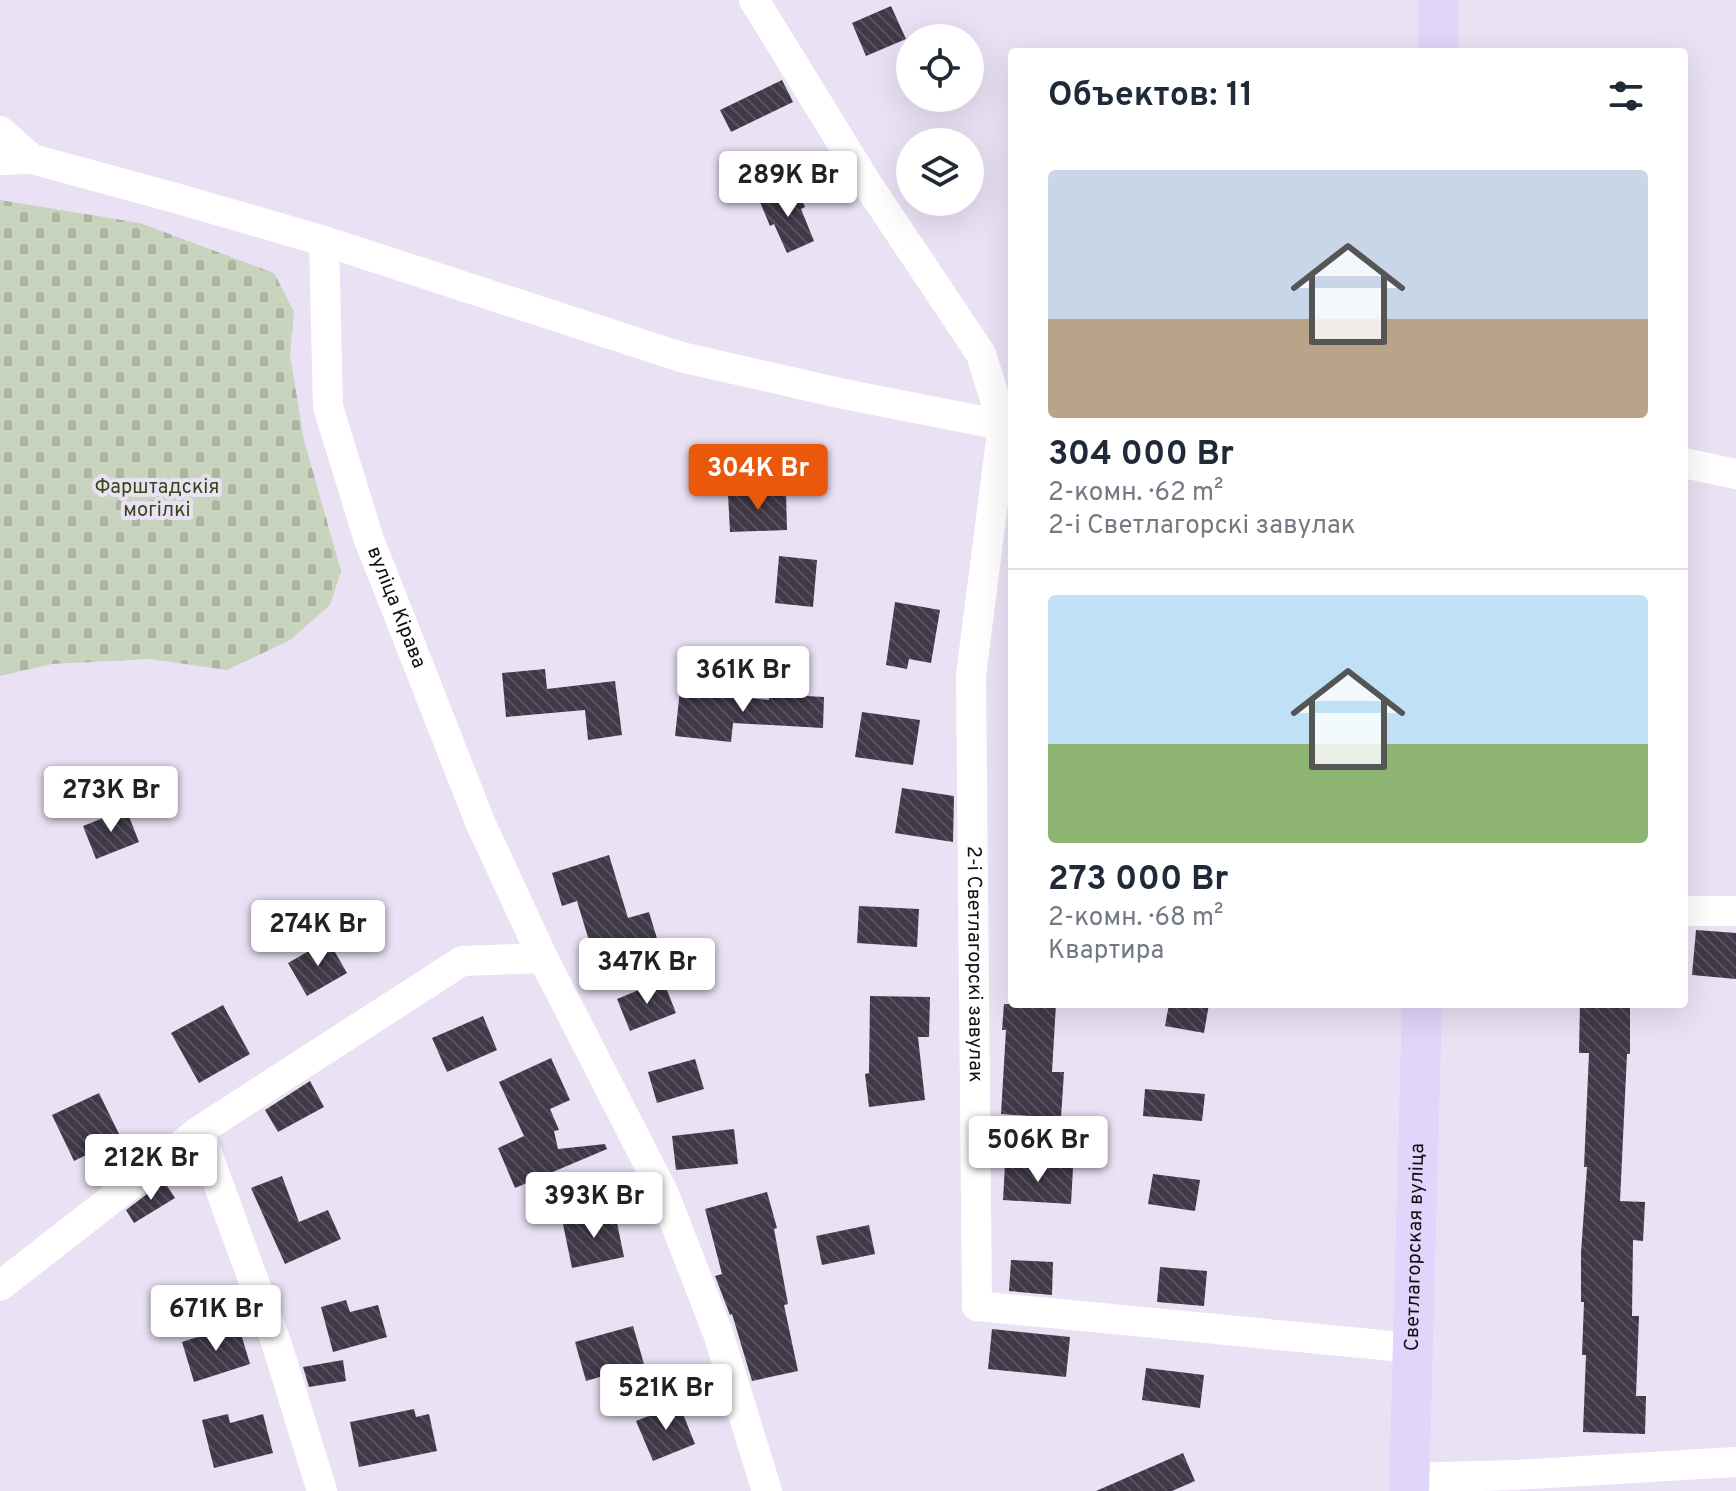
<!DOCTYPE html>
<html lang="ru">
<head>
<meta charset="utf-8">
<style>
  body { margin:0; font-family:Overpass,sans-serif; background:#f6f6f7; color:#1f2937; height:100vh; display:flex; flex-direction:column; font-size:30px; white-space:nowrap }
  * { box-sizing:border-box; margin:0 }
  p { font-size:26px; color:#747a83 }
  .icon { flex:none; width:44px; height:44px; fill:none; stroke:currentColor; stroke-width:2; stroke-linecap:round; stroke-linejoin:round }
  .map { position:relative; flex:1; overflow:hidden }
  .side { position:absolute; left:1008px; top:48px; width:680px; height:960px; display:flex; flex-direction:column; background:#fff; border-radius:8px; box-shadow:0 8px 32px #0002 }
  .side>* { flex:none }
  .buttons { position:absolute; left:896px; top:24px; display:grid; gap:16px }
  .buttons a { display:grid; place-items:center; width:88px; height:88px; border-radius:50%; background:#fff; box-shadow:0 8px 32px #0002; font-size:40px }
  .price { position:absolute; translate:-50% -68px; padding:0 18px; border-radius:8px; background:#fff; color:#222; font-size:26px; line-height:52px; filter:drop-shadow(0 2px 4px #0008) }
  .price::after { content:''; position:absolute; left:50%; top:48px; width:24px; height:18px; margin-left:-12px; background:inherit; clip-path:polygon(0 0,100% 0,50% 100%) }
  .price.on { background:#ea580c; color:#fff }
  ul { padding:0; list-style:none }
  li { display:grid; align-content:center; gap:16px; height:424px; padding:0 40px }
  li+li { border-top:2px solid #e0e1e3 }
  li span { display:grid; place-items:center; height:248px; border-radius:8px; color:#555 }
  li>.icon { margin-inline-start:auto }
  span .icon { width:144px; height:144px; fill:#fffc; stroke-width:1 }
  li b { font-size:34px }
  h2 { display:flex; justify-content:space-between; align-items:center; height:96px; padding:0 40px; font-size:34px }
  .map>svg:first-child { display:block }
  .cemetery { fill:url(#cemetery-stones) }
  .building { fill:url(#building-back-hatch) }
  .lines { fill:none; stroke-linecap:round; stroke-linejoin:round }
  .minor { stroke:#fff; stroke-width:30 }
  .major { stroke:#e1d5fc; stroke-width:40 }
  .labels { text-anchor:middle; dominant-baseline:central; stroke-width:8; stroke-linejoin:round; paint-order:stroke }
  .park-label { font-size:20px; fill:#344816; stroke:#eae1f5 }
  .street-label { font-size:20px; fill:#120f15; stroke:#eae1f5 }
</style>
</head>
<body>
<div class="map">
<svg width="1736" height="1491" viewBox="0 0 1736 1491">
  <defs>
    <pattern id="cemetery-stones" width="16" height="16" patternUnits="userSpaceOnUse" patternTransform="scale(2)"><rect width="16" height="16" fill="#c9d4be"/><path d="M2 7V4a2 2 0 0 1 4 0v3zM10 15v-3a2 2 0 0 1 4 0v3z" fill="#acb5a2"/></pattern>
    <pattern id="building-back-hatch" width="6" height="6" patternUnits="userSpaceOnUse" patternTransform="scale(2)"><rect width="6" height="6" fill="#403948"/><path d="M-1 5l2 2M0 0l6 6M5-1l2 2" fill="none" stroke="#58525f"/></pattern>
  </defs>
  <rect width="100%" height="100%" fill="#eae1f5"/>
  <!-- cemetery -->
  <path class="cemetery" d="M0 200 140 223 274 273 294 312 290 355 304 440 341 571 330 605 290 640 227 670 150 659 52 664 0 676Z"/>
  <!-- building -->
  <path class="building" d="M891 6 906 39 866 56 852 23Z
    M782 80 793 102 731 132 720 110Z
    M796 186 805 207 801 209 814 241 787 253 774 224 770 226 760 202Z
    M786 492 787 530 730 532 728 494Z
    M779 556 817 560 813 607 775 603Z
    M895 602 940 610 931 663 909 659 907 669 886 665Z
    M545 669 547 689 615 681 622 735 588 740 585 710 506 717 502 673Z
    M680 690 769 700V694L824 697 823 728 733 723 731 742 675 736Z
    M862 712 920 720 913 765 855 757Z
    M902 788 954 796 953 842 895 833Z
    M126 809 139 842 96 859 83 826Z
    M609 855 628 918 649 912 659 945 596 964 577 901 562 906 552 873Z
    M859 906 919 909 917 947 857 943Z
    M1696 930 1736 933V979L1692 975Z
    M328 940 347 973 307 996 288 963Z
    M663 980 676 1013 630 1031 617 999Z
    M870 996 930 997 929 1037H918L925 1100 869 1107 865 1074 869 1073Z
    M1004 1004H1056L1052 1072H1064L1061 1118 1001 1114 1006 1030H1002Z
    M1169 1004H1209L1204 1033 1165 1026Z
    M1580 1004H1630V1054H1627L1620 1201 1645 1202 1643 1241 1633 1240 1632 1316H1639L1636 1396H1646L1645 1434 1583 1432 1586 1355H1582L1584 1302H1581V1253L1587 1167H1584L1589 1053H1579Z
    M223 1005 250 1054 199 1083 171 1033Z
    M483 1016 497 1050 447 1072 432 1038Z
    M551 1058 570 1100 550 1109 559 1130 554 1131 558 1149 605 1144 607 1149 515 1188 498 1148 524 1136 499 1082Z
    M695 1059 704 1089 657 1103 648 1072Z
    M310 1081 324 1107 278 1132 265 1110Z
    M1145 1089 1205 1094 1202 1121 1143 1116Z
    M99 1093 121 1138 74 1161 52 1115Z
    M734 1129 738 1164 676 1170 672 1136Z
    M1005 1164 1073 1168 1071 1204 1003 1200Z
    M1153 1174 1200 1180 1195 1211 1148 1204Z
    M282 1176 299 1222 328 1210 341 1239 285 1264 251 1188Z
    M164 1181 175 1198 134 1223 126 1210Z
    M767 1192 777 1228 774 1229 788 1304 784 1305 798 1371 752 1381 732 1314 730 1315 715 1276 722 1274 705 1209Z
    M615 1213 624 1257 572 1268 563 1224Z
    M869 1225 875 1254 822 1265 816 1236Z
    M1011 1260 1053 1262 1052 1295 1009 1291Z
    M1160 1267 1207 1271 1204 1306 1157 1302Z
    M346 1300 350 1312 378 1305 387 1337 333 1352 321 1307Z
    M238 1324 250 1364 194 1382 182 1342Z
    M633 1326 644 1364 586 1381 575 1342Z
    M992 1329 1070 1337 1066 1377 988 1369Z
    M343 1360 346 1381 309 1387 303 1367Z
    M1146 1368 1204 1375 1200 1408 1142 1400Z
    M679 1404 695 1444 653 1461 636 1421Z
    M414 1409 416 1417 429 1414 437 1451 359 1467 350 1422Z
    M228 1414 230 1423 263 1414 273 1453 214 1468 202 1420Z
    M1183 1453 1195 1481 1172 1491H1096Z"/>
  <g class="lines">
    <!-- minor -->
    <g class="minor">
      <path id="s1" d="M754 0 866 182 981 354 1003 425 971 675 977 1306 1413 1348"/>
      <path d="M0 131 32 159"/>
      <path d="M0 160 32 159 179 199 324 241 681 357 839 393 1012 427"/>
      <path id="s2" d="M324 241 328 407 369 540 394 603 480 822 543 958"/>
      <path d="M1684 463 1736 474"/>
      <path d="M1684 911H1736"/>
      <path d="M199 1131 277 1345 322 1491"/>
      <path d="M0 1286 199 1131 462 961 543 958 664 1194 719 1336 767 1491"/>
      <path d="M1409 1478 1514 1475 1736 1462"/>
    </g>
    <!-- major -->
    <g class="major">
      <path d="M1438 0V52"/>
      <path id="s3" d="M1409 1491 1422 1004"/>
    </g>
  </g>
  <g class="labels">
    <!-- park labels -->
    <g class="park-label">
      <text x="157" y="488">Фарштадскія<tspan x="157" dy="23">могілкі</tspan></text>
    </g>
    <!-- street labels -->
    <g class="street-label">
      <text stroke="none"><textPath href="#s2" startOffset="378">вуліца Кірава</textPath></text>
      <text stroke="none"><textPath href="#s1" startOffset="1036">2-і Светлагорскі завулак</textPath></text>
      <text stroke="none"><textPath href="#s3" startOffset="244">Светлагорская вуліца</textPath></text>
    </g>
  </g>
</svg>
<div class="buttons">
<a><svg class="icon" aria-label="locate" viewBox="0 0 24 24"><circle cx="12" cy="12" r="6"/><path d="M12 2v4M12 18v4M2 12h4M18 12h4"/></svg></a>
<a><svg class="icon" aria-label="layers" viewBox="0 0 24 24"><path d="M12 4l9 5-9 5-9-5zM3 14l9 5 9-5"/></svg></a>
</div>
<b class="price" style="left:788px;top:219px">289K Br</b>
<b class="price on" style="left:758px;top:512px">304K Br</b>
<b class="price" style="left:743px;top:714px">361K Br</b>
<b class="price" style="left:111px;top:834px">273K Br</b>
<b class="price" style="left:318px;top:968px">274K Br</b>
<b class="price" style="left:647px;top:1006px">347K Br</b>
<b class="price" style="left:1038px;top:1184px">506K Br</b>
<b class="price" style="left:151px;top:1202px">212K Br</b>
<b class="price" style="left:594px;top:1240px">393K Br</b>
<b class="price" style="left:216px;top:1353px">671K Br</b>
<b class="price" style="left:666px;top:1432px">521K Br</b>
<section class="side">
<h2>Объектов: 11<svg class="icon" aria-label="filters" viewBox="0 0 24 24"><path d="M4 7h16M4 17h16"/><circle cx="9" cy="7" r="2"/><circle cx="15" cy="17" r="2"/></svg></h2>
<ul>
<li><span style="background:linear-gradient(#c9d6e8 60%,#b9a48a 0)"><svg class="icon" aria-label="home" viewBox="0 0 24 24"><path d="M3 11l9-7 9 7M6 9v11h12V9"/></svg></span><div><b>304 000 Br</b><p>2-комн. · 62 m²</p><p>2-і Светлагорскі завулак</p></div></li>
<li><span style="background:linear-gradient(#bfe0f5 60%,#8fb573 0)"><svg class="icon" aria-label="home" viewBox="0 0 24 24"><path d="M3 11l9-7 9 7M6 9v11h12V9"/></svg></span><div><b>273 000 Br</b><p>2-комн. · 68 m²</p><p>Квартира</p></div></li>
</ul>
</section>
</div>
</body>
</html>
